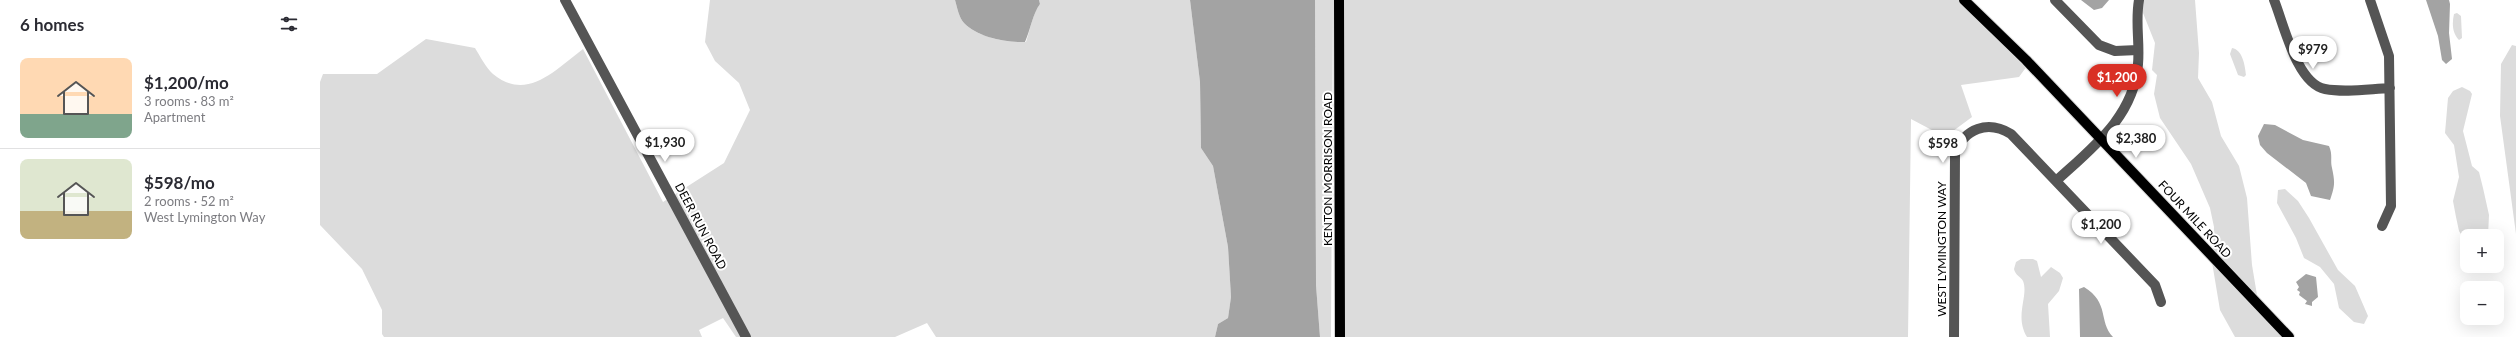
<!DOCTYPE html>
<html lang="en">
<head>
<meta charset="utf-8">
<style>
  body { margin:0; font-family:Lato,sans-serif; background:#f7f7f7; color:#2b2b33; height:100vh; display:flex; flex-direction:column; font-size:15px; white-space:nowrap }
  * { box-sizing:border-box; margin:0 }
  p { font-size:13px; color:#7c7c81 }
  .icon { flex:none; width:22px; height:22px; fill:none; stroke:currentColor; stroke-width:2; stroke-linecap:round; stroke-linejoin:round }
  .map { position:relative; flex:1; overflow:hidden }
  .drawer { display:flex; flex-direction:column; background:#fff; width:320px }
  .drawer>* { flex:none }
  .tools { position:absolute; left:2140px; top:229px; display:grid; gap:8px }
  .tools a { display:grid; place-items:center; width:44px; height:44px; border-radius:8px; background:#fff; box-shadow:0 4px 16px #0002; font-size:20px }
  .price { position:absolute; translate:-50% -34px; padding:0 9px; border-radius:14px; background:#fff; color:#222; font-size:13px; line-height:26px; filter:drop-shadow(0 1px 2px #0008) }
  .price::after { content:''; position:absolute; left:50%; top:24px; width:12px; height:9px; margin-left:-6px; background:inherit; clip-path:polygon(0 0,100% 0,50% 100%) }
  .price.current { background:#d93025; color:#fff }
  ul { padding:0; list-style:none }
  li { display:flex; align-items:center; gap:12px; height:100px; padding:0 20px }
  li+li { border-top:1px solid #e1e1e2 }
  li span { display:grid; place-items:center; flex:none; width:112px; height:80px; border-radius:8px; color:#555 }
  li>.icon { margin-inline-start:auto }
  span .icon { width:48px; height:48px; fill:#fffc; stroke-width:1 }
  li b { font-size:17px }
  h2 { display:flex; justify-content:space-between; align-items:center; height:48px; padding:0 20px; font-size:17px }
  main { display:flex; flex:1; min-height:0 }
  .map>svg:first-child { display:block }
  .green { fill:#dcdcdc }
  .water { fill:#a3a3a3 }
  .lines { fill:none; stroke-linecap:round; stroke-linejoin:round }
  .major-casing { stroke:#dbdbdb; stroke-width:12 }
  .minor { stroke:#555; stroke-width:10 }
  .major { stroke:#000; stroke-width:10 }
  .labels { text-anchor:middle; dominant-baseline:central; stroke-width:4; stroke-linejoin:round; paint-order:stroke }
  .street-label { font-size:12px; fill:#000; stroke:#fff }
</style>
</head>
<body>
<main>
<section class="drawer">
<h2>6 homes<svg class="icon" aria-label="filters" viewBox="0 0 24 24"><path d="M4 7h16M4 17h16"/><circle cx="9" cy="7" r="2"/><circle cx="15" cy="17" r="2"/></svg></h2>
<ul>
<li><span style="background:linear-gradient(#ffd9b3 70%,#7fa58c 0)"><svg class="icon" aria-label="home" viewBox="0 0 24 24"><path d="M3 11l9-7 9 7M6 9v11h12V9"/></svg></span><div><b>$1,200/mo</b><p>3 rooms · 83 m²</p><p>Apartment</p></div></li>
<li><span style="background:linear-gradient(#dfe7d0 65%,#c2b280 0)"><svg class="icon" aria-label="home" viewBox="0 0 24 24"><path d="M3 11l9-7 9 7M6 9v11h12V9"/></svg></span><div><b>$598/mo</b><p>2 rooms · 52 m²</p><p>West Lymington Way</p></div></li>
</ul>
</section>
<div class="map">
<svg width="2196" height="337" viewBox="0 0 2196 337">
  <rect width="100%" height="100%" fill="#fff"/>
  <!-- green -->
  <path class="green" d="M390 0H635C637 7 639 18 644 23 657 37 687 43 706 42 710 30 713 13 720 4L719 0H870L880 82 881 148 893 166 908 247 911 297 908 318 898 324 895 337H616L607 323 575 337H416L403 318 379 330 382 337H64L62 334V310L42 269 0 225V82L3 74H57L106 39 155 48C160 56 166 68 173 74 207 102 235 70 263 49L343 202 404 163 430 110 419 83 395 61 385 42Z
    M995 0H1013L1011 337H1000L996 285Z
    M1023 0H1638L1707 66 1699 77 1641 85 1652 117 1625 137 1591 119 1588 337H1024Z
    M1823 0H1875L1879 53 1878 78 1892 102 1901 136 1919 166 1927 198 1932 265 1937 295 1951 312 1893 251 1894 227 1890 208 1871 164 1840 118 1834 94 1837 75 1832 70 1835 43 1821 8Z
    M2137 13 2141 16 2142 38 2139 40C2132 33 2132 23 2134 14Z
    M2192 45 2196 46V234L2180 116 2181 64Z
    M1912 48C1923 50 1925 66 1926 75L1924 77 1918 75 1910 54Z
    M2142 87 2150 91 2152 94 2143 131 2152 166 2159 172 2163 188 2169 215 2168 236H2147V244L2139 231 2136 217 2133 201 2139 177 2134 145 2125 133 2128 98 2133 91Z
    M1965 189 1978 201 1989 218 2018 270 2035 286 2048 316 2044 324 2034 322 2019 308 2014 284 2000 267 1984 258 1976 238 1957 203 1958 190Z
    M1701 259H1713L1717 261 1721 277 1731 267 1740 273 1743 278 1739 291 1728 304 1730 337H1707C1694 316 1709 296 1703 281 1701 277 1695 275 1694 269L1696 262Z
    M1892 262 1964 337H1915L1900 310Z"/>
  <!-- water -->
  <path class="water" d="M635 0H719L720 4C713 13 710 31 705 42 687 43 657 37 644 23 639 18 637 7 635 0Z
    M870 0H995L996 285 1000 337H895L898 324 908 318 911 297 908 247 893 166 881 148 880 82Z
    M1761 0H1789L1782 8 1774 10Z
    M2106 0H2129L2130 4 2129 33 2132 59 2126 64 2122 60 2118 36Z
    M1944 124 1955 125 1983 140 2009 146C2013 155 2010 160 2012 168 2015 182 2015 186 2010 200L1991 196 1986 183 1947 153 1940 145 1938 136Z
    M1986 274 1996 277 1998 297 1992 302V306L1985 304 1987 301 1979 295 1980 292 1977 290 1979 287 1976 282Z
    M1764 287C1790 303 1778 321 1793 337H1760L1759 289Z"/>
  <g class="lines">
    <!-- major casing -->
    <g class="major-casing">
      <path id="major" d="M1019 0 1020 337
        M1644 0 1706 60 1969 337"/>
    </g>
    <!-- minor -->
    <path class="minor" d="M245 0 426 337
      M1735 0 1779 45 1795 51 1818 50
      M1954 0C1964 25 1977 84 2005 89 2025 93 2049 89 2070 88
      M2050 0 2069 56 2071 206 2062 226
      M1736 181C1772 148 1814 117 1818 64 1820 42 1815 22 1819 0
      M1634 337 1635 154C1644 128 1668 120 1691 134L1835 285 1841 302"/>
    <!-- major -->
    <use href="#major" class="major"/>
  </g>
  <g class="labels">
    <!-- street labels -->
    <g class="street-label">
      <text transform="translate(1007 169) rotate(-90)">KENTON MORRISON ROAD</text>
      <text transform="translate(1875 219) rotate(47)">FOUR MILE ROAD</text>
      <text transform="translate(381 226) rotate(62)">DEER RUN ROAD</text>
      <text transform="translate(1621 249) rotate(-90)">WEST LYMINGTON WAY</text>
    </g>
  </g>
</svg>
<div class="tools">
<a>+</a>
<a>−</a>
</div>
<b class="price" style="left:1993px;top:70px">$979</b>
<b class="price current" style="left:1797px;top:98px">$1,200</b>
<b class="price" style="left:1816px;top:159px">$2,380</b>
<b class="price" style="left:345px;top:163px">$1,930</b>
<b class="price" style="left:1623px;top:164px">$598</b>
<b class="price" style="left:1781px;top:245px">$1,200</b>
</div>
</main>
</body>
</html>
